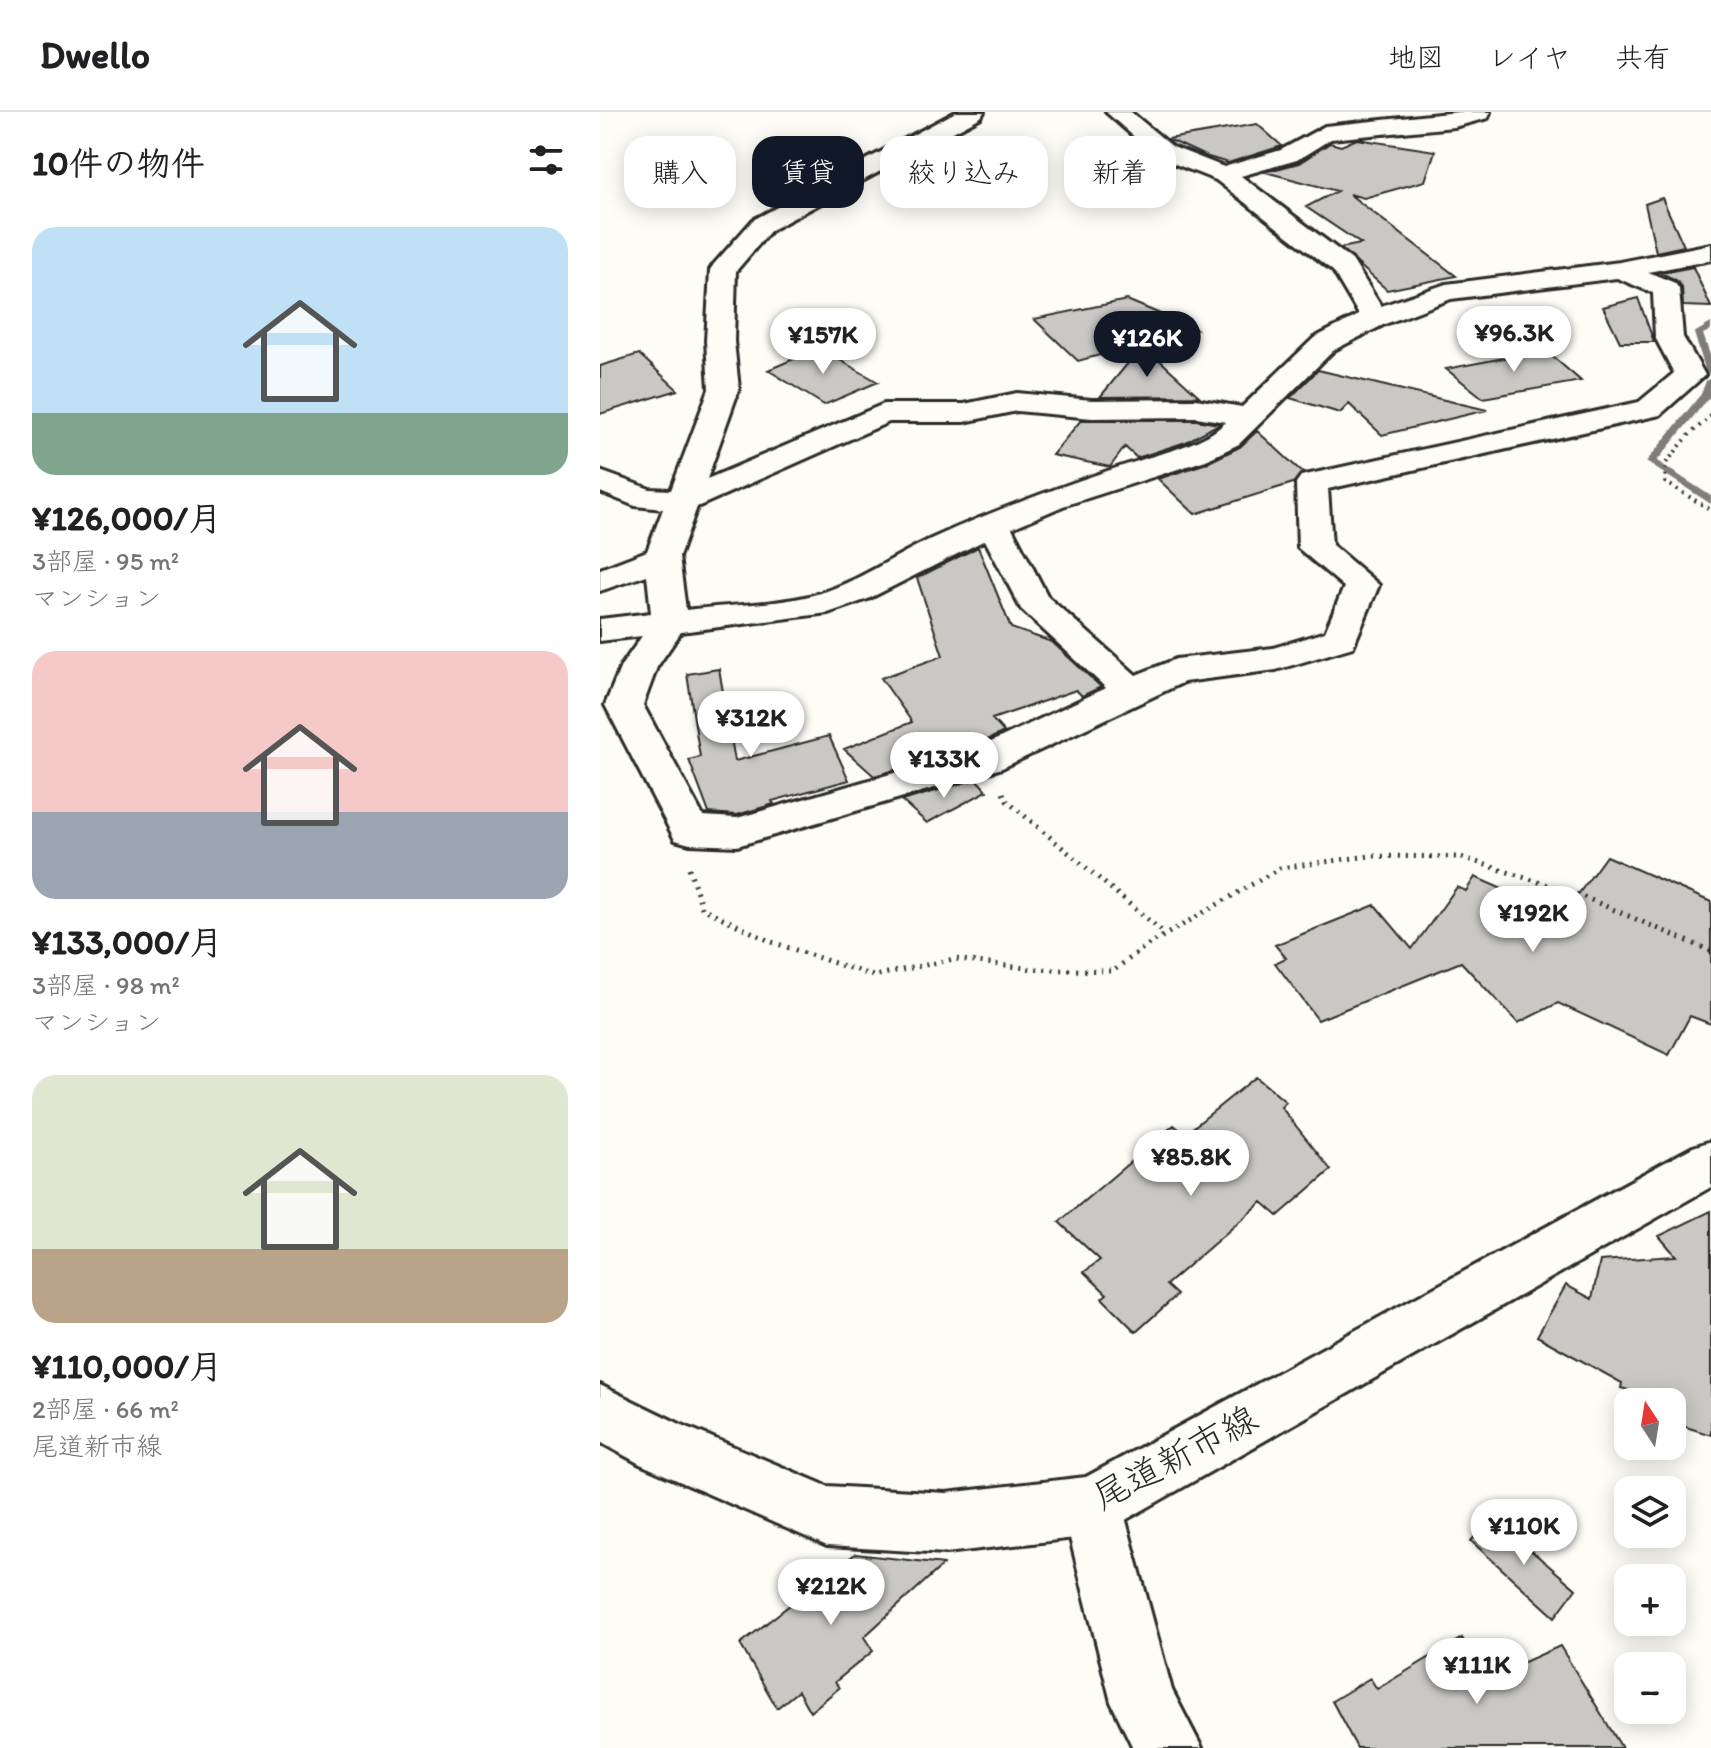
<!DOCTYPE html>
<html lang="ja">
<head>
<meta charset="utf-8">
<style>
  body { margin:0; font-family:Itim,"Klee One",sans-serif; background:#f6f6f6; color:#202124; height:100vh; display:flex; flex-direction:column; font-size:30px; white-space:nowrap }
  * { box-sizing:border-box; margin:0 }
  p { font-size:26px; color:#757577 }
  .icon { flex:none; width:44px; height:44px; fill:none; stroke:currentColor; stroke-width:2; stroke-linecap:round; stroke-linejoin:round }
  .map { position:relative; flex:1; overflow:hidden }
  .details { display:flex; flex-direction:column; background:#fff; width:600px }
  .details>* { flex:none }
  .top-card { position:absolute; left:24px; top:24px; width:760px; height:72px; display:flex; gap:16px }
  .needle { width:52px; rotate:348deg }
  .fabs { position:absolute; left:1014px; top:1276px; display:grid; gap:16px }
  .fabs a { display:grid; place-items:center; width:72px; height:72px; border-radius:16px; background:#fff; box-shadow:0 4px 20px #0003; font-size:40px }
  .price { position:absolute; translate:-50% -68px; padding:0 18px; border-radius:28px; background:#fff; color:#222; font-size:26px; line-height:52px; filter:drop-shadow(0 2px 4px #0008) }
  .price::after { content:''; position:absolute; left:50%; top:48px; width:24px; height:18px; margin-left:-12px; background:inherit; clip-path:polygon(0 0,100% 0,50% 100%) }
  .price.on { background:#111827; color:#fff }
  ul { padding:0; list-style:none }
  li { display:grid; align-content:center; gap:16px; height:424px; padding:0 32px }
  li span { display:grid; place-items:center; height:248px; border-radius:24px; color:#555 }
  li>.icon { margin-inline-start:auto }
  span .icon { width:144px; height:144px; fill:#fffc; stroke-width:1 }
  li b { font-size:34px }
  h2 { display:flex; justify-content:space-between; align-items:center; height:96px; padding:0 32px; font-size:34px }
  .pill { padding:0 28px; border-radius:24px; background:#fff; box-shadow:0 4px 20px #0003; font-size:28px; line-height:72px }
  .pill.on { background:#111827; color:#fff }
  header { display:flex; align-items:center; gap:48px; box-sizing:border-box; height:112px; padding:0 40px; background:#fff; border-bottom:2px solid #e0e0e0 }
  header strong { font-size:38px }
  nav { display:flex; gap:44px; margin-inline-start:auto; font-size:28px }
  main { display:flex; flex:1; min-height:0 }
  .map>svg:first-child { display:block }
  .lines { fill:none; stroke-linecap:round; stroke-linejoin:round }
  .stream { fill:#7e7d7b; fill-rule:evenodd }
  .building { fill:#c9c8c4; stroke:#2b2b2b; stroke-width:2 }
  .minor-casing { stroke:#2b2b2b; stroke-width:6 }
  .major-casing { stroke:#2b2b2b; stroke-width:6 }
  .path-far1 { stroke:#2b2b2b; stroke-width:4; stroke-dasharray:2 5; stroke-linecap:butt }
  .path { stroke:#2b2b2b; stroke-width:5; stroke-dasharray:2 6; stroke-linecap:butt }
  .minor { fill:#fdfcf7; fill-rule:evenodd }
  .major { fill:#fdfcf7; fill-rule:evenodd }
  .labels { text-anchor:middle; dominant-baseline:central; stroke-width:7; stroke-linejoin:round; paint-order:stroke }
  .near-street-label { font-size:36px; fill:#2b2b2b; stroke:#fdfcf7 }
</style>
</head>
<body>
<header>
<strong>Dwello</strong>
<nav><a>地図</a><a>レイヤ</a><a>共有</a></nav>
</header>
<main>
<section class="details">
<h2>10件の物件<svg class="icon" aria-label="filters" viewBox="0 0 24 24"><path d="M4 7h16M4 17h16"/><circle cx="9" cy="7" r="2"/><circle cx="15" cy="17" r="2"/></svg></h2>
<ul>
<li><span style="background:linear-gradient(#bfe0f5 75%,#7fa58c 0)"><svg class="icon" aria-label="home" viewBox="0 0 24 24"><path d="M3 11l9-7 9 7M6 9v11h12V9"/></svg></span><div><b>¥126,000/月</b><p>3部屋 · 95 m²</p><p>マンション</p></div></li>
<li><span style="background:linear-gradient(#f6c9c9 65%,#9aa5b1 0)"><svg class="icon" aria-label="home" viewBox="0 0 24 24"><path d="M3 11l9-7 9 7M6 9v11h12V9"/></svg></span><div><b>¥133,000/月</b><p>3部屋 · 98 m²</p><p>マンション</p></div></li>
<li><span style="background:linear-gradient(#dfe7d0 70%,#b9a48a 0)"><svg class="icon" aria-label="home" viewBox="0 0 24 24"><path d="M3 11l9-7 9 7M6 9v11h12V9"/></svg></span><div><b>¥110,000/月</b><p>2部屋 · 66 m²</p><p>尾道新市線</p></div></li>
</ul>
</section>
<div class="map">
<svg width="1111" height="1636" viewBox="0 0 1111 1636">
  <rect width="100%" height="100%" fill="#fdfcf7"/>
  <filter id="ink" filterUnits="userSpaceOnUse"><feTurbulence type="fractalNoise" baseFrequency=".0125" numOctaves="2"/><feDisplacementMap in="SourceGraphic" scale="16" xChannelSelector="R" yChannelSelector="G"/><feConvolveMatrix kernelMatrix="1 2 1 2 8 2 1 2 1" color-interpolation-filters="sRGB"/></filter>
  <g filter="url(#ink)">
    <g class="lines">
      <!-- stream -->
      <path class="stream" d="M1111 211V218L1103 222 1111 246V263L1106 260 1094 221Z
        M1111 266V283L1057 349 1111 384V392L1046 350 1101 282 1106 269Z"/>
    </g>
    <!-- building -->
    <path class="building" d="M657 12 682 34 628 51 605 44 568 27Z
      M757 27 835 39 825 69 764 86 749 82 856 164 787 178 740 136 761 132 706 95 737 79 665 60 699 51 730 31 741 34Z
      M1062 86 1084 134 1056 140 1045 92Z
      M1093 155 1111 195 1083 194 1082 175 1076 168 1061 161Z
      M1038 186 1054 230H1020L1003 195Z
      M527 188 596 217 478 249 434 207Z
      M543 233 599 284 500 285Z
      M219 236 278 270 224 293 168 258Z
      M945 238 981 269 883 286 846 257Z
      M39 242 78 278 0 302V254Z
      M718 258 887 298 782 323 749 292 740 301 690 286Z
      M481 308H596L619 312 586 330 537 346 525 335 510 355 452 343Z
      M657 319 703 361 693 371 595 402 558 367 607 351 640 335Z
      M378 435 411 516 452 530 501 575 482 584 476 578 392 607 404 620 373 635 274 664 244 637 312 610 281 566 343 544 317 466Z
      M119 557 135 649 229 624 249 668 172 689 174 692 137 703 109 701 89 648 100 645 87 562Z
      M376 667 387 679 327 711 302 689Z
      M1006 744 1111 790V912L1090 904 1069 943 958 891 918 911 861 850 718 908 675 851 686 846 675 833 775 793 812 837 857 775 866 779 875 765 920 785 926 776 969 795Z
      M656 965 686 990 681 995 731 1058 678 1104 662 1090 566 1173 577 1183 536 1220 502 1186 507 1182 484 1160 500 1148 459 1110 574 1013 585 1022Z
      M1111 1099V1323L1073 1311 1075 1293 1072 1290 1021 1276 1022 1271 937 1224 966 1173 992 1187 1000 1149 1076 1144 1059 1124Z
      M892 1405 976 1477 955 1505 871 1429Z
      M255 1442 344 1452 264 1525 273 1539 235 1570 239 1576 210 1600 198 1579 177 1596 140 1532Z
      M862 1526 871 1542 911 1556 960 1534 1022 1636H757L732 1589 770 1566 777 1577Z"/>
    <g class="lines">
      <!-- minor casing -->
      <g class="minor-casing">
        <path id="minor" d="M356 0H384L381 5 171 118 136 159 134 229 139 277 107 367 284 292H364L417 281 492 288 596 287 642 295 714 226 759 203 733 159 616 68 557 45 506 0H531L573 35 624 55 681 38 725 14 858 0H890L888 6 854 15 731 27 697 48 641 64 752 148 781 194 846 172 1020 150 1111 132V148L1048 160 1075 171 1079 177 1083 225 1105 263 1060 303 728 377 732 433 779 473 753 535 676 558 584 570 402 656 137 734 90 732 75 728 5 593 21 554 42 524 0 529V507L51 501 47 463 0 479V457L47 439 63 397 35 394 0 380V359L50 377 71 378 109 277 106 229 110 158 114 152 153 108ZM1017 166 1053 181 1055 225 1074 261 1039 290 701 364 696 371 698 436 744 475 725 520 673 536 576 547 536 563 448 485 412 416 463 394 606 348 639 332 734 238 785 212 851 187ZM417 299 492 306 596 305 626 310C604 331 572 338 544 347 472 370 402 395 333 426 293 444 256 472 213 483 175 493 126 493 86 498L79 445 97 395 289 310H364ZM385 428 421 497 506 576 374 638 137 706 103 704 43 593 57 555 81 520 228 501 268 487Z
          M492 1364 513 1373 522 1394 572 1578 602 1636H533L511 1590 462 1394 471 1373Z"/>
      </g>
      <!-- major casing -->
      <g class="major-casing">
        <path id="major" d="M1111 1029V1075L513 1415 492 1424 346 1441 227 1434 40 1352 0 1330V1273L80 1312 227 1374 346 1381 486 1365 1093 1035Z"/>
      </g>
      <!-- path-far1 -->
      <path class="path-far1" d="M1111 304 1090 322 1066 351 1065 370 1111 398"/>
      <!-- path -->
      <path class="path" d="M403 681 407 689 565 822
        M89 756 102 796 172 830 273 864 354 847 433 857 513 859 546 834 680 756 769 744 861 745 979 783 1111 839"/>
      <!-- minor -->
      <use href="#minor" class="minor"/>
      <!-- major -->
      <use href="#major" class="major"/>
    </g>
  </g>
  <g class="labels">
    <!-- near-street labels -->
    <g class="near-street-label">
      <text transform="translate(575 1345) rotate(-28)">尾道新市線</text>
    </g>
  </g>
</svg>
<div class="fabs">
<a><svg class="needle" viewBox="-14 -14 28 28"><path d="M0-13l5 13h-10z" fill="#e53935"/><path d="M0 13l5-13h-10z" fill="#757577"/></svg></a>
<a><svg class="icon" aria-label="layers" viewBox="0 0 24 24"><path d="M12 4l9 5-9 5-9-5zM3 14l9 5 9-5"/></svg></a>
<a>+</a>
<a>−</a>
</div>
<b class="price" style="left:914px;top:262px">¥96.3K</b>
<b class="price" style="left:223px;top:264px">¥157K</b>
<b class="price on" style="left:547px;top:267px">¥126K</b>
<b class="price" style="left:151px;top:647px">¥312K</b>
<b class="price" style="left:344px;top:688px">¥133K</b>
<b class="price" style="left:933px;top:842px">¥192K</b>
<b class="price" style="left:591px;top:1086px">¥85.8K</b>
<b class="price" style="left:924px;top:1455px">¥110K</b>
<b class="price" style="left:231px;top:1515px">¥212K</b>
<b class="price" style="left:877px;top:1594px">¥111K</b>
<div class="top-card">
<a class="pill">購入</a>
<a class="pill on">賃貸</a>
<a class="pill">絞り込み</a>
<a class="pill">新着</a>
</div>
</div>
</main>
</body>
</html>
